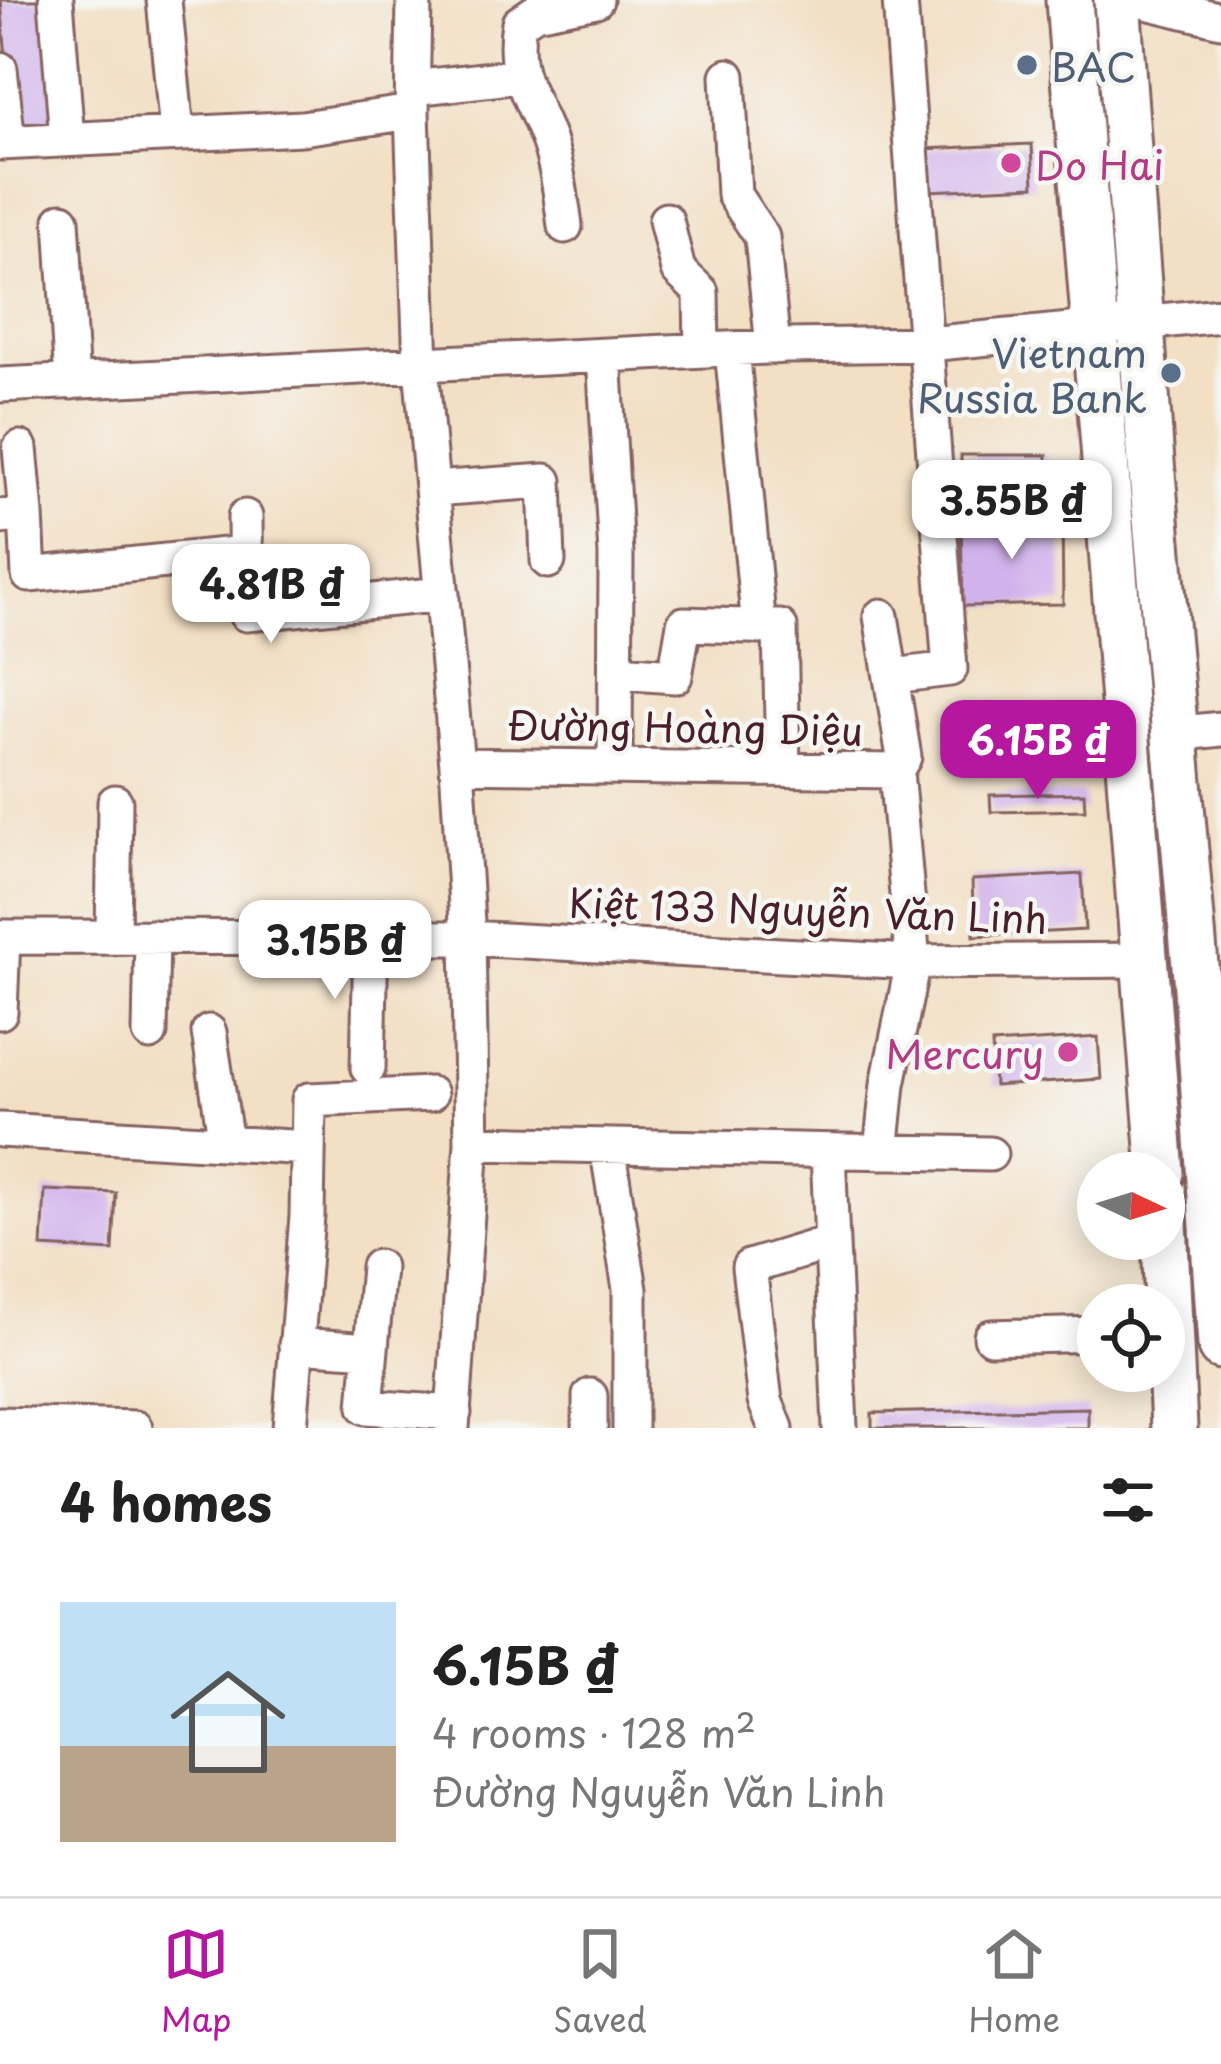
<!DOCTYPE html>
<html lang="en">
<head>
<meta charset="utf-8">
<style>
  body { margin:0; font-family:"Playpen Sans",sans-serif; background:#f6f6f6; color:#222; height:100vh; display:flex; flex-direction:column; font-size:45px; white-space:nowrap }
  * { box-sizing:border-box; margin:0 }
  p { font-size:39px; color:#767676 }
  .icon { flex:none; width:66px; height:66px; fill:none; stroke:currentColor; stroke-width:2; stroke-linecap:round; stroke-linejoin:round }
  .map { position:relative; height:1428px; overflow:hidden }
  .drawer { display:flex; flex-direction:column; background:#fff; flex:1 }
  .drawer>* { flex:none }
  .needle { width:78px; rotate:94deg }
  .fabs { position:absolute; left:1077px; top:1152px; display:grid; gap:24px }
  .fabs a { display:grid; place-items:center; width:108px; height:108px; border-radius:50%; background:#fff; box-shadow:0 6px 30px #0003; font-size:60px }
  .price { position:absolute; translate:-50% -102px; padding:0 27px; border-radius:24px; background:#fff; color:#222; font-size:39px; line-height:78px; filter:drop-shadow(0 3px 6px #0008) }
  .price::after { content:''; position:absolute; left:50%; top:72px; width:36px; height:27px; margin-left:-18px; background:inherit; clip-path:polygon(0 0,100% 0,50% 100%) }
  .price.selected { background:#b5179e; color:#fff }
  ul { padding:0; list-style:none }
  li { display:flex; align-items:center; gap:36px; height:300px; padding:0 60px }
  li+li { border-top:3px solid #e0e0e0 }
  li span { display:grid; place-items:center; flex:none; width:336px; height:240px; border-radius:0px; color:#555 }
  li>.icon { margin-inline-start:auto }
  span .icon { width:144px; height:144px; fill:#fffc; stroke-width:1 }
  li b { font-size:51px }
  h2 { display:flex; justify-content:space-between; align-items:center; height:144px; padding:0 60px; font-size:51px }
  .dock { display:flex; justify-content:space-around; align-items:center; height:168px; border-top:3px solid #e0e0e0; background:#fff; font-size:33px; color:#767676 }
  .dock a { display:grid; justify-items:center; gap:6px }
  .dock .selected { color:#b5179e }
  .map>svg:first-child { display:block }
  .building { fill:#d2b2ec }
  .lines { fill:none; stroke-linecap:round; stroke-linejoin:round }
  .minor-casing { stroke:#856261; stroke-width:39 }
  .major-casing { stroke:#856261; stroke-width:51 }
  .minor { stroke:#fff; stroke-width:33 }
  .major { stroke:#fff; stroke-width:45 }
  .service-dot { fill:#5c6f8a; stroke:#f6f6f2; stroke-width:4.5 }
  .hotel-dot { fill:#d1479c; stroke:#f6f6f2; stroke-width:4.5 }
  .labels { text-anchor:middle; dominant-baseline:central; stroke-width:9; stroke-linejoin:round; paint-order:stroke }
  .service-label { font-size:39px; fill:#4e5e75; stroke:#f6f6f2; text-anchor:start }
  .hotel-label { font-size:39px; fill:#b23c85; stroke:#f6f6f2; text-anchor:start }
  .street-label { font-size:39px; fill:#4a1f2b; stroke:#f6f6f2 }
</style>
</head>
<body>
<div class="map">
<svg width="1221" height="1428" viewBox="0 0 1221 1428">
  <rect width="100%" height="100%" fill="#f6f6f2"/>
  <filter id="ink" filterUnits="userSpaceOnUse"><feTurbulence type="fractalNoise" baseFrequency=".00833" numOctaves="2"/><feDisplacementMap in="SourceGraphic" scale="24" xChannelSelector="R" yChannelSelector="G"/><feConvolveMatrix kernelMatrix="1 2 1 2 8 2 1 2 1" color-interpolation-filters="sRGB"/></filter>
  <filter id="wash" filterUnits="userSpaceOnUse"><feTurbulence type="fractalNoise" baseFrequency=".004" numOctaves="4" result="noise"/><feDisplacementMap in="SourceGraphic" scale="48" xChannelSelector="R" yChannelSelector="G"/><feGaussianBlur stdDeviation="2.7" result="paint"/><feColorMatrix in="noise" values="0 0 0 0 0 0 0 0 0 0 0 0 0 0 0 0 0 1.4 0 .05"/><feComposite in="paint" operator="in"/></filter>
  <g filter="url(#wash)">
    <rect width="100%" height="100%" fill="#f2dfc4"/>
    <g id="blocks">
      <!-- building -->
      <path class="building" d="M1 0H49L59 130H12Z
        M1032 144 1034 186 928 191 925 149Z
        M961 455H1047L1046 501 961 500Z
        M1062 518 1063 604 963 606 961 521Z
        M1084 793 1085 810 991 812 990 795Z
        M1082 874 1085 930 974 936 972 880Z
        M1098 1037 1101 1079 994 1086 992 1044Z
        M45 1190 116 1193 113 1251 42 1247Z
        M1088 1408V1428H872V1413Z"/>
    </g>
  </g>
  <g filter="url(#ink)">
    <use href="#blocks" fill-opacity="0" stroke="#856261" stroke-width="3"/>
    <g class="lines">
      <!-- minor casing -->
      <g class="minor-casing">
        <path id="minor" d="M56 0 67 139
          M164 0 177 132
          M414 0 412 112 421 366 457 765 468 938 472 1143 452 1428
          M1138 0 1221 20
          M0 69 8 142
          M728 76 734 195 762 237 773 347
          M413 88 519 76
          M0 143 302 128 412 112
          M62 220 72 382
          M666 220 678 270 701 292 702 350
          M565 226C561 196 557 160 545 132 528 89 511 73 519 23L535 12 596 0
          M732 349 759 627
          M604 356 616 554 615 767
          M0 385 787 346 928 344 1221 315
          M433 489 545 481 548 561
          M26 514 29 575 245 553
          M0 517 26 514 20 448
          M245 517 246 614 442 594
          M881 616 904 757 896 771
          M618 672 675 676 684 624 780 627 783 769
          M893 676 950 669 900 0
          M1174 734 1221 729
          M457 765 896 771
          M0 937 468 938 913 962 1145 960
          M113 937 115 802
          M0 1012 3 937
          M209 1032 226 1143
          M150 1033 152 937
          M368 1068 371 938
          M0 1130 308 1148
          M472 1143 990 1154
          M607 1146 630 1289V1428
          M828 1151 840 1428
          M881 1152 888 1084 913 962 896 771
          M378 1267 366 1407 454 1413
          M991 1337 1098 1334
          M296 1345 371 1350
          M0 1424 135 1428
          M290 1428 307 1216 309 1100 430 1094
          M590 1428V1396
          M776 1428 765 1401 749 1267 832 1242"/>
      </g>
      <!-- major casing -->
      <g class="major-casing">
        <path id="major" d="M1069 0 1161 1173
          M1117 0 1151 462 1197 988 1221 1346
          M1164 1221 1174 1428"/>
      </g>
      <!-- minor -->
      <use href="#minor" class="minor"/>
      <!-- major -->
      <use href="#major" class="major"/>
    </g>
  </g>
  <!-- markers -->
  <g class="service-dot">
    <circle cx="1027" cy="65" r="12"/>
    <circle cx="1171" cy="373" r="12"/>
  </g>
  <g class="hotel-dot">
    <circle cx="1011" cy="163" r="12"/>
    <circle cx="1068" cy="1052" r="12"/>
  </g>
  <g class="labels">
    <!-- service labels -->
    <g class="service-label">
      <text x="1051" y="65">BAC</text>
      <text x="1147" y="351" text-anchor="end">Vietnam<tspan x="1147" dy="45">Russia Bank</tspan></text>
    </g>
    <!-- hotel labels -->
    <g class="hotel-label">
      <text x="1035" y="163">Do Hai</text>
      <text x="1044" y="1052" text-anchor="end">Mercury</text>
    </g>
    <!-- street labels -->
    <g class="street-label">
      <text transform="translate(685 726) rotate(1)">Đường Hoàng Diệu</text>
      <text transform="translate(808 909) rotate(2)">Kiệt 133 Nguyễn Văn Linh</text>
    </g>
  </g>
</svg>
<div class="fabs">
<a><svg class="needle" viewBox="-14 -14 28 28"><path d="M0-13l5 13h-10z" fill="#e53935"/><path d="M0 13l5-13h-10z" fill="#767676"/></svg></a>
<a><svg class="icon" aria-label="locate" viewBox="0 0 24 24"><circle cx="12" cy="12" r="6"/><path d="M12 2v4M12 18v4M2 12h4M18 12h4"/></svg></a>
</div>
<b class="price" style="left:1012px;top:562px">3.55B ₫</b>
<b class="price" style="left:271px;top:646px">4.81B ₫</b>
<b class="price selected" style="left:1038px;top:802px">6.15B ₫</b>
<b class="price" style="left:335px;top:1002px">3.15B ₫</b>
</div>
<section class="drawer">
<h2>4 homes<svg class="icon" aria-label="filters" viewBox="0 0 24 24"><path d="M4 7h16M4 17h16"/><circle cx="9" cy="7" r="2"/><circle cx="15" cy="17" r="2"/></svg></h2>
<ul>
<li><span style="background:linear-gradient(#bfe0f5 60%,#b9a48a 0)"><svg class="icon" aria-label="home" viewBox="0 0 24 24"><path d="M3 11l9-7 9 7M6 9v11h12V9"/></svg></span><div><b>6.15B ₫</b><p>4 rooms · 128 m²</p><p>Đường Nguyễn Văn Linh</p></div></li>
</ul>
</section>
<nav class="dock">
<a class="selected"><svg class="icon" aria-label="map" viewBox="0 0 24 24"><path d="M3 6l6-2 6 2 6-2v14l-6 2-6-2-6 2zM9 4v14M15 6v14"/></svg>Map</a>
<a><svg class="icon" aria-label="saved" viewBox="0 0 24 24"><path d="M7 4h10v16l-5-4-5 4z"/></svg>Saved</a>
<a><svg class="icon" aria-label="home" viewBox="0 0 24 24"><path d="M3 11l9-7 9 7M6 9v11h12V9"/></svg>Home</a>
</nav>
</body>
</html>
